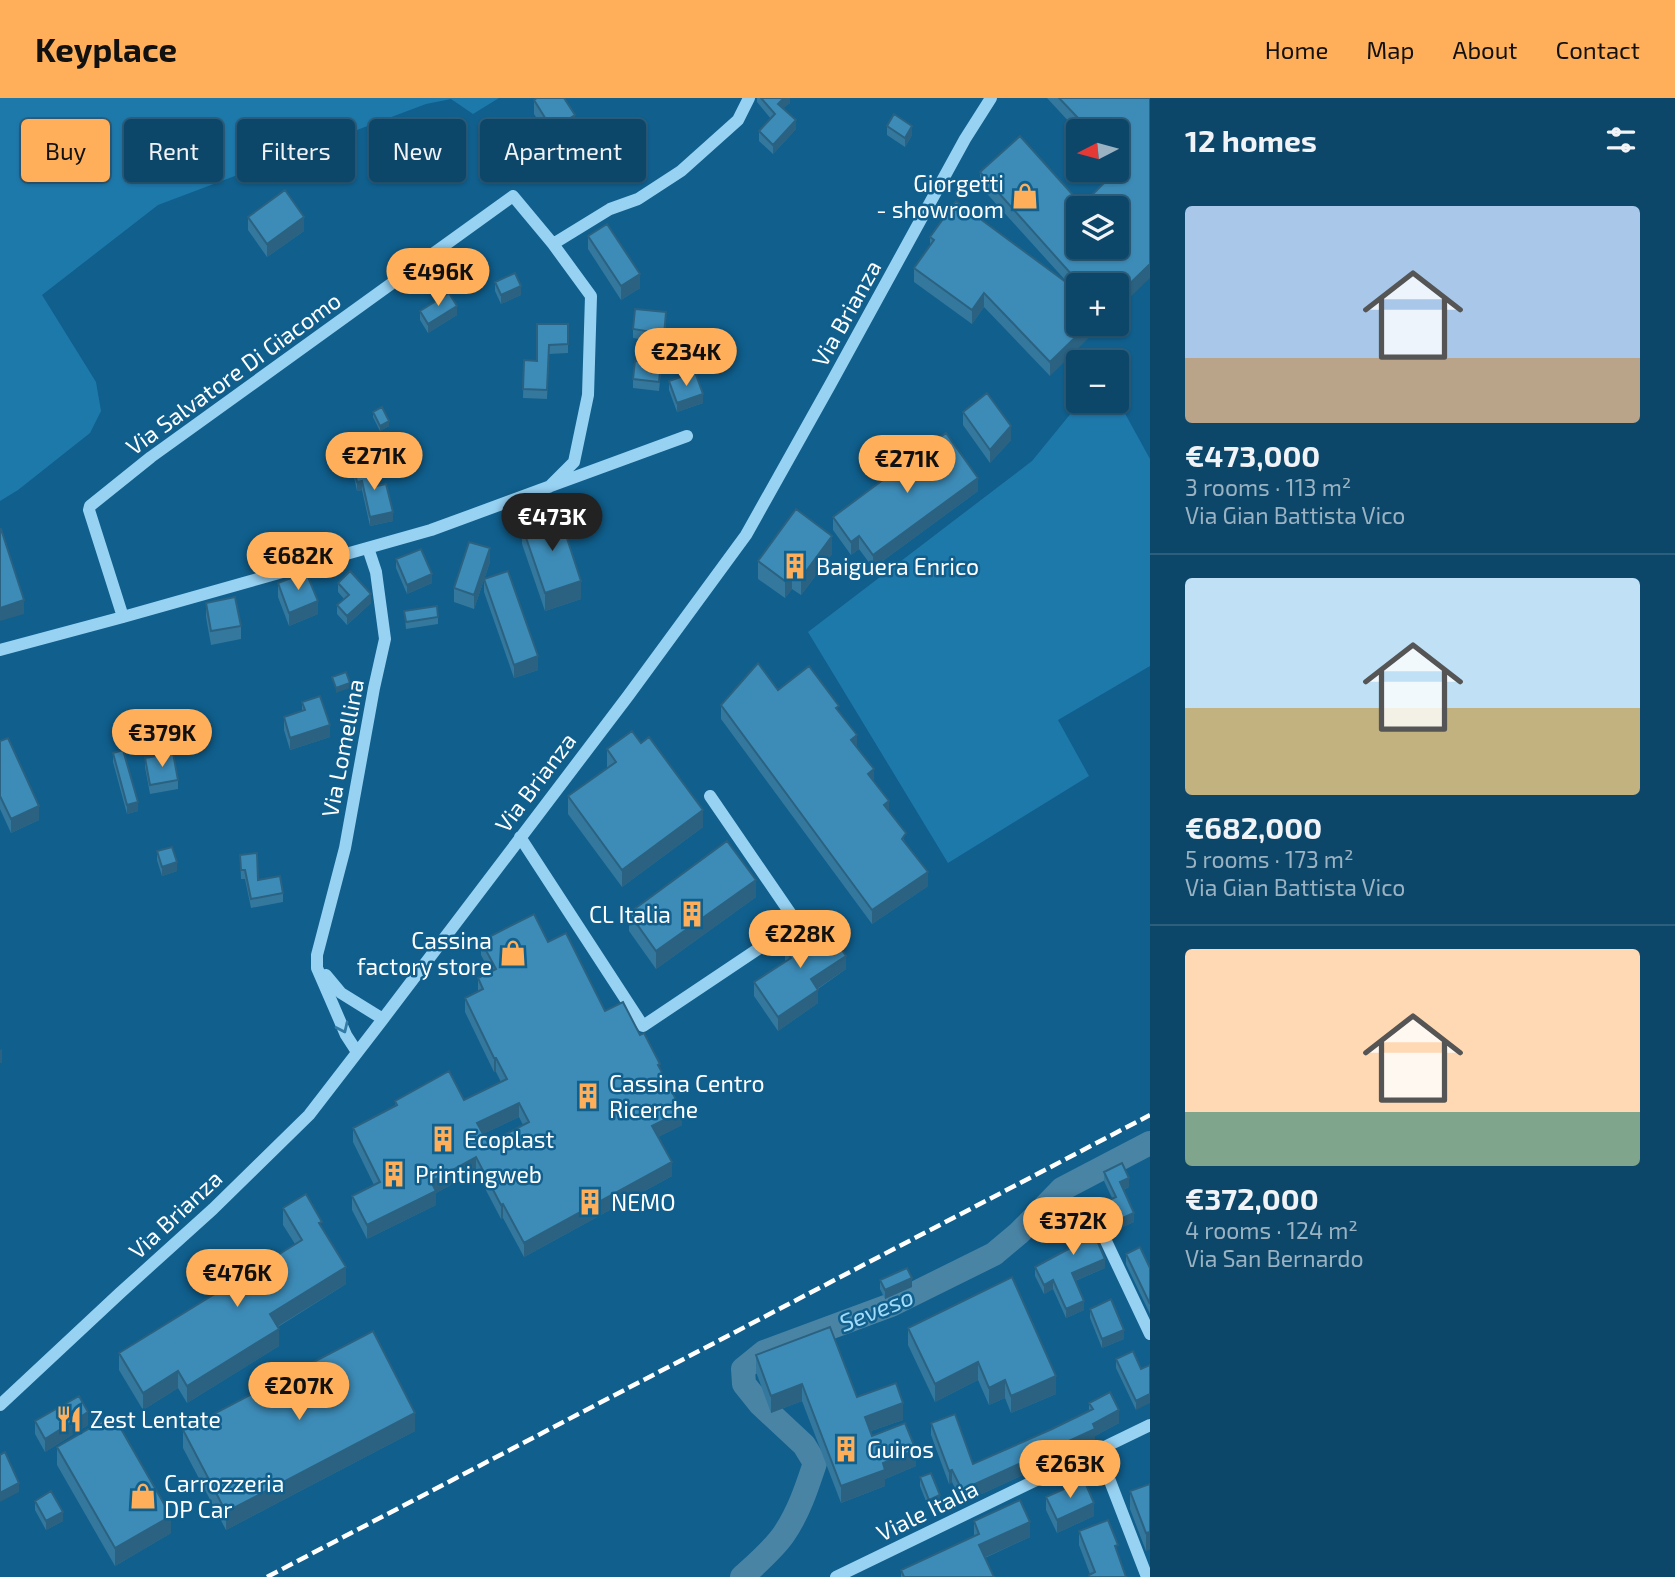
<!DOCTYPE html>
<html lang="en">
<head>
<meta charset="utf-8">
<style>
  body { margin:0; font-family:"Exo 2",sans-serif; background:#1a5172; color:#f1f3f6; height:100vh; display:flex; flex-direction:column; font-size:26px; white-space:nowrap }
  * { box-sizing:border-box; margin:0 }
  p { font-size:23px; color:#9ab2c1 }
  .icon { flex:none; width:38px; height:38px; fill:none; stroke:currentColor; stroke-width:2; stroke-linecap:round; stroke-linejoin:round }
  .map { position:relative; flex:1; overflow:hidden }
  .side { display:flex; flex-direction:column; background:#0c476a; width:525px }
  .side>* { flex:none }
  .banner { position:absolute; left:21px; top:21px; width:665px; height:63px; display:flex; gap:14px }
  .needle { width:46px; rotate:264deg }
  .tools { position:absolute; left:1066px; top:21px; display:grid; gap:14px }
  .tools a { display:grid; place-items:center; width:63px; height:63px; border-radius:7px; background:#0c476a; box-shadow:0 2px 5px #0004,0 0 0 2px #2c5f7e; font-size:35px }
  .price { position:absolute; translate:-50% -60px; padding:0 16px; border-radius:24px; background:#ffaf59; color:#111; font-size:23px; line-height:46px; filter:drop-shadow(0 2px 4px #0008) }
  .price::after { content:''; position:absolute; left:50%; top:42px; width:21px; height:16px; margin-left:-10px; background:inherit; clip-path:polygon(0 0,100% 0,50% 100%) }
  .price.on { background:#222; color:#fff }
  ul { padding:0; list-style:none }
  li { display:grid; align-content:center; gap:14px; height:371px; padding:0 35px }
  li+li { border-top:2px solid #2c5f7e }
  li span { display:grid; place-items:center; height:217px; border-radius:7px; color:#555 }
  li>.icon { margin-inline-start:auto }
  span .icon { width:126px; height:126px; fill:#fffc; stroke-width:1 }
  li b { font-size:30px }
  h2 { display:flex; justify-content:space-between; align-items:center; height:84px; padding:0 35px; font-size:30px }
  .tag { padding:0 24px; border-radius:7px; background:#0c476a; box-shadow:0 2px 5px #0004,0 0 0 2px #2c5f7e; font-size:24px; line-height:63px }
  .tag.on { background:#ffaf59; color:#111 }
  header { display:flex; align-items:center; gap:42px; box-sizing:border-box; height:98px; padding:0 35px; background:#ffaf59; color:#111 }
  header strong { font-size:33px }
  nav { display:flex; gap:38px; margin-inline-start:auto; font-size:24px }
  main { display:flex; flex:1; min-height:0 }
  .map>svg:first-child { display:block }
  .green { fill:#1e79ab }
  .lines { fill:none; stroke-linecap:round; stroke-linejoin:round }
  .river { stroke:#4a84a5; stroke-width:24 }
  .minor { stroke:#97d2f3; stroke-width:12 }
  .rail { stroke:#fff; stroke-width:4.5; stroke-dasharray:12 5; stroke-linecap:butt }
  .wall { fill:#34789e; fill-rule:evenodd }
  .shaded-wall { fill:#2b6281 }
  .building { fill:#3d8cb8; stroke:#2b6281; stroke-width:2; fill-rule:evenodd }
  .oneway { stroke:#327ca6 }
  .labels { text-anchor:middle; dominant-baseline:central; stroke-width:5; stroke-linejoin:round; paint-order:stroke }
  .poi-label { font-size:23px; fill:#fff; stroke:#105f8d; text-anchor:start }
  .street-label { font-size:23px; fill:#fff; stroke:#105f8d }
  .water-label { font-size:24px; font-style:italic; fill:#a3dcfa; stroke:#105f8d }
</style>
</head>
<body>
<header>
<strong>Keyplace</strong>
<nav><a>Home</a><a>Map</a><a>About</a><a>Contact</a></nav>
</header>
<main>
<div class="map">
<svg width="1150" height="1479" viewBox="0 0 1150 1479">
  <rect width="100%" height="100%" fill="#105f8d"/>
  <!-- green -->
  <path class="green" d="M0 0H499L473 16 451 1 426 6 158 107 42 197 96 284 101 313 90 335 18 392 0 403Z
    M1117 301 1150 361V568L1058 622 1089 678 948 765 808 534 1032 363 1081 303H1116Z"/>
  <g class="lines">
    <!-- river -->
    <path class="river" d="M742 1479C756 1466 773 1452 784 1436 799 1414 807 1389 815 1365L804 1347 760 1306 744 1286 743 1271 764 1254 891 1207 994 1156 1019 1135 1062 1091 1150 1045"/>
    <!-- minor -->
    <path class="minor" d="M553 146 610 111 638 101 681 73 738 22 749 0
      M123 519 89 412 90 408 151 359 513 98 553 146 591 198 588 297 574 364 549 389
      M0 552 123 519 431 432 687 338
      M520 739 643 928 797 825 710 698
      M326 877 341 895 383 921
      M357 954 346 937 317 870V857L345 750 374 590 385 541 376 474 368 450
      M1088 1105 1150 1236
      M0 1307 120 1195 213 1111 309 1017 383 921 628 598 746 437 830 287 965 41 991 0
      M1098 1352 1147 1479
      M836 1479 1150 1327"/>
    <!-- rail -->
    <path class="rail" d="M267 1479 1150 1017"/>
  </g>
  <!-- wall -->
  <path class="wall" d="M757 0H790V5L783 10 796 31 773 56 759 43V33L771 21 757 4Z
    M1047 0H1150L1116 187H1078V226L1050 278 984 209 972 226 914 184V170L930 147V139L1066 183 980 88V74L1082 107 1107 83 1096 72H1116L1078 33V53L1069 44V30L1072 27Z
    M534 2 575 30 552 45 534 16Z
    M887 28 912 37 905 49 887 37Z
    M248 119 304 133 267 159 248 132Z
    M588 138 640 190 621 202 588 151Z
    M495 184 521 197 501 206 495 193Z
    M420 213 457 217 428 235 420 222Z
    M666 223 665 238 667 248 665 263 662 262 659 293 633 290V281L642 263 645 242 633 240V231Z
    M537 226H568V255L549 256 547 301 523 300 524 262 537 263Z
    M669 283 703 305 677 314 669 292Z
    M373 314 389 328 380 333 373 319Z
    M963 314 1011 342 990 365 963 327Z
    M354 370 393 423 370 428 362 392 357 393 354 379Z
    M978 393 873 470 859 451 851 457 833 432V419Z
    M522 428 581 501 545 513 522 446Z
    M832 456 801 497 792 491 785 500 758 481V463Z
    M396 461 432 485 407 496 396 470Z
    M490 464 474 511 454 504V490Z
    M484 481 538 572 514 580 484 494Z
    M278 485 318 516 289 528 278 499Z
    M338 485 371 505 347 527 337 516V507L344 501 338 494Z
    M206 505 241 528V541L211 547 206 519Z
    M404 513 438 519V526L406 531Z
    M778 592 839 614 874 684 928 788 872 826 721 621V607Z
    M302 604 330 639 290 652 284 632V619L302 613Z
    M0 643 39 722 11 735 0 711Z
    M641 645 703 729 622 789 568 716V698L607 670V651Z
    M113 655 138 713 127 716 113 664Z
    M145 660 178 682V691L150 696 145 669Z
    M157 753 177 773 162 778 157 762Z
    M240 757 258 782 283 795V804L251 810 245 781H241Z
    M756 799 656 871 629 833V815Z
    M481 843 548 844 605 913 660 972 682 1027 658 1039 672 1078 524 1159 503 1120 501 1121 476 1073 436 1095V1107L367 1141 352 1112V1098L374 1087 353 1044V1030L395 1009V1003L464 1002 501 984 496 974H494L465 914V900L478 894V880L490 874 481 857ZM519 1019 523 1027 488 1045 483 1036Z
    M785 851 846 871 818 891V905L778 933 754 898V884L785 863Z
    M1104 1074 1129 1089 1123 1092 1134 1124 1111 1134 1102 1114V1105L1112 1100 1104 1083Z
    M283 1110 322 1130 346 1186 278 1229 279 1248 187 1305 178 1290 143 1312 119 1272V1255L295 1146 283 1127Z
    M1063 1112 1095 1139 1105 1170 1075 1183 1084 1212 1066 1220 1053 1191 1044 1196 1035 1178V1169L1070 1150 1067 1142V1133L1069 1131 1063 1121Z
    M1126 1156 1150 1170V1216L1126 1166Z
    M880 1182 912 1189 885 1201 880 1191Z
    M1090 1211 1124 1241 1102 1250 1090 1220Z
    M908 1230 1056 1296 1011 1315 1005 1300 989 1307 978 1282 935 1304 908 1247Z
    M756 1257 857 1299 903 1322 871 1333 872 1338 916 1368 885 1381V1388L841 1405 802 1303 771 1315 756 1274Z
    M1116 1261 1141 1271 1136 1312 1116 1270Z
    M1089 1305 1119 1325 1095 1338V1344L962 1405 952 1384 949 1386 931 1337V1325L973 1366 1052 1331 1089 1313Z
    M35 1323 88 1327 45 1354 35 1336Z
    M183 1332 415 1333 226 1432 183 1350Z
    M57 1349 171 1435 115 1468 57 1367Z
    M920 1379 940 1406 929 1411 920 1388Z
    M1150 1386V1451L1146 1453 1130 1411V1393Z
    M1046 1399 1094 1418 1057 1435 1046 1412Z
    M35 1403 63 1423 46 1432 35 1412Z
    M974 1423 1030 1439 985 1460 994 1479H901V1472L974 1438Z
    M1079 1433 1118 1457 1126 1479H1089V1477L1090 1476 1079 1447Z"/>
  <!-- shaded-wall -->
  <path class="shaded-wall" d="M784 0H790V5L778 15V6Z
    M575 17V30L552 45V31Z
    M796 22V31L773 56V47Z
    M912 28V37L905 49V40Z
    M304 119V133L267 159V146Z
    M1150 166V180L1116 213V199Z
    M640 176V190L621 202V188Z
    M521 188V197L501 206V197Z
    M984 195V209L972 226V212Z
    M457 208V217L428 235V226Z
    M1089 226H1103L1050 278V264Z
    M703 296V305L677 314V305Z
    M389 323V328L380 333V328Z
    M1011 328V342L990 365V352Z
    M978 380V393L873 470V457Z
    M362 383V392L357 393V384Z
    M393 414V423L370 428V419Z
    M832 438V456L801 497V480Z
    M859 438V451L851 457V444Z
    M490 450V464L474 511V497Z
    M792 473V491L785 500V483Z
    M432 476V485L407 496V487Z
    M581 483V501L545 513V495Z
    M371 496V505L347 527V518Z
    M24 502V516L0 523V510Z
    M318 503V516L289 528V515Z
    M538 558V572L514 580V567Z
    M350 585V590L336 595V590Z
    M330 627V639L290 652V640Z
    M857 637V651L851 642Z
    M874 671V685L868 676Z
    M889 703V717L884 707Z
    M138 704V713L127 716V707Z
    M39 708V722L11 735V721Z
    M703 712V729L622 789V772Z
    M177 764V773L162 778V769Z
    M928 774V788L872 826V812Z
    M756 782V799L656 871V853Z
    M846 858V871L811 895V881Z
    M818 892V905L778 933V919Z
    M2 951V965H0V952Z
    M494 960H496V974H494Z
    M519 1005V1019L477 1039V1025Z
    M682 1013V1027L652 1042V1028Z
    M476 1059V1073L436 1095V1107L367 1141V1127L431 1084Z
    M672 1064V1078L524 1159V1145Z
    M1129 1080V1089L1120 1093V1084Z
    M503 1106V1120L501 1121V1107Z
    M1134 1115V1124L1111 1134V1125Z
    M1105 1161V1170L1072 1184V1175Z
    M346 1169V1186L270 1233V1216Z
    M912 1180V1189L885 1201V1192Z
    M1053 1182V1191L1044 1196V1187Z
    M1084 1203V1212L1066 1220V1211Z
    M279 1231V1248L187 1305V1288Z
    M1124 1232V1241L1102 1250V1241Z
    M978 1264V1282L935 1304V1286Z
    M178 1273V1290L143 1312V1295Z
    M1056 1278V1296L1011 1315V1298Z
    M1005 1282V1300L989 1307V1290Z
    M802 1286V1303L771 1315V1298Z
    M1150 1296V1305L1136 1312V1303Z
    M903 1305V1322L865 1335V1319Z
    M1119 1312V1325L1095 1338V1344L962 1405V1392Z
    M88 1314V1327L45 1354V1341Z
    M415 1315V1333L226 1432V1414Z
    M916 1352V1368L885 1381V1388L841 1405V1388L883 1365Z
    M952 1372V1384L949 1386V1373Z
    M19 1385V1394L0 1404V1395Z
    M940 1397V1406L929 1411V1402Z
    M1094 1405V1418L1057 1435V1422Z
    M63 1414V1423L46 1432V1423Z
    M171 1418V1435L115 1468V1450Z
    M1030 1424V1439L979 1462V1447Z
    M1150 1434V1451L1146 1453V1435Z"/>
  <!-- building -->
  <path class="building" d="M537 0H564L575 17 552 31 534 2Z
    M761 0H784L778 6 796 22 773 47 759 33 775 16Z
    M1059 0H1150V166L1116 199V187H1081L980 74 1020 38 1082 107 1113 76 1109 72H1116V33H1078V39L1069 30 1079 21ZM1078 110H1116V149H1078Z
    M894 16 912 28 905 40 887 28Z
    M285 92 304 119 267 146 248 119Z
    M956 103 1078 193V226H1089L1050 264 984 195 972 212 914 170 934 142 930 139Z
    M607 126 640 176 621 188 588 138Z
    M515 175 521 188 501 197 495 184Z
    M449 195 457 208 428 226 420 213Z
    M635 211 666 214 664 238 667 239 665 254 662 253 659 284 633 281 635 263H642L646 233 633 231Z
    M537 226H568V246L549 247 547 292 523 291 524 262 537 263Z
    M695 274 703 296 677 305 669 283Z
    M987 295 1011 328 990 352 963 314Z
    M382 309 389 323 380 328 373 314Z
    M946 335 978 380 873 457 859 438 851 444 833 419Z
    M370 366 376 388 386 386 393 414 370 419 362 383 357 384 354 370Z
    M796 411 832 438 801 480 792 473 785 483 758 463Z
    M559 416 581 483 545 495 522 428Z
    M0 431H1L24 502 0 510Z
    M469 444 490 450 474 497 454 490Z
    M421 451 432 476 407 487 396 461Z
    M350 473 371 496 347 518 337 507 349 497 338 485Z
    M508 473 538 558 514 567 484 481Z
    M306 474 318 503 289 515 278 485Z
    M235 499 241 528 211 533 206 505Z
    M437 508 438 519 406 524 404 513Z
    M758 565 778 592 809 568 839 608 836 610 857 637 851 642 874 671 868 676 889 703 884 707 906 735 902 741 928 774 872 812 721 607Z
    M346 574 350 585 336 590 332 579Z
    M320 598 330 627 290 640 284 619 305 612 302 604Z
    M632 633 641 645 649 639 703 712 622 772 568 698 616 664 607 651Z
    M8 640 39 708 11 721 0 698V643Z
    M123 652 138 704 127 707 113 655Z
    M173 655 178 682 150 687 145 660Z
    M727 743 756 782 656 853 629 815Z
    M172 749 177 764 162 769 157 753Z
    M257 755 258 782 280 778 283 795 251 801 245 772H241L240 757Z
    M534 816 548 844 566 835 605 913 623 904 640 937 644 935 660 966 658 967 682 1013 652 1028 672 1064 524 1145 503 1106 501 1107 476 1059 431 1084 436 1093 367 1127 352 1098 380 1084 353 1030 397 1007 395 1003 449 973 464 1002 507 981 496 960H494L465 900 483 891 478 880 496 871 481 843ZM519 1005 529 1024 488 1045 477 1025Z
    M824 825 846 858 811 881 818 892 778 919 754 884 791 860 785 851Z
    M1122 1065 1129 1080 1120 1084 1134 1115 1111 1125 1102 1105 1116 1099 1104 1074Z
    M306 1096 322 1124 319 1125 346 1169 270 1216 279 1231 187 1288 178 1273 143 1295 119 1255 302 1142 283 1110Z
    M1079 1104 1084 1113 1086 1112 1095 1132 1093 1133 1105 1161 1072 1175 1084 1203 1066 1211 1053 1182 1044 1187 1035 1169 1074 1148 1067 1133 1073 1130 1063 1112Z
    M1140 1149 1150 1170V1206L1126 1156Z
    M907 1170 912 1180 885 1192 880 1182Z
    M1012 1179 1056 1278 1011 1298 1005 1282 989 1290 978 1264 935 1286 908 1230Z
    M1111 1201 1124 1232 1102 1241 1090 1211Z
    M830 1229 857 1299 896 1285 903 1305 865 1319 872 1338 905 1325 916 1352 883 1365 885 1372 841 1388 802 1286 771 1298 756 1257Z
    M373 1233 415 1315 226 1414 183 1332Z
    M1133 1253 1141 1271 1150 1267V1296L1136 1303 1116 1261Z
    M1110 1294 1119 1312 1093 1326 1095 1331 962 1392 952 1372 949 1373 931 1325 955 1316 973 1366 1052 1331 1093 1311 1089 1305Z
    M79 1298 88 1314 45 1341 35 1323Z
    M113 1317 171 1418 115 1450 57 1349Z
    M5 1354 19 1385 0 1395V1357Z
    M931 1375 940 1397 929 1402 920 1379Z
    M1084 1382 1094 1405 1057 1422 1046 1399Z
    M1150 1386V1434L1146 1435 1130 1393Z
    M51 1393 63 1414 46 1423 35 1403Z
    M1020 1402 1030 1424 979 1447 994 1479H904L901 1472 979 1436 974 1423Z
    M1108 1422 1118 1447 1115 1448 1126 1479H1090L1089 1477 1095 1474 1079 1433Z"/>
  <!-- one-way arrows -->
  <defs><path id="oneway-chevron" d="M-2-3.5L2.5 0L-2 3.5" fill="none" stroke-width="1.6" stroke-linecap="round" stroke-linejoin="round" transform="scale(1.75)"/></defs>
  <use class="oneway" href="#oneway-chevron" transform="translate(343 930) rotate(65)"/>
  <!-- icons -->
  <defs>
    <g id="shop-bare" transform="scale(2.1)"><path d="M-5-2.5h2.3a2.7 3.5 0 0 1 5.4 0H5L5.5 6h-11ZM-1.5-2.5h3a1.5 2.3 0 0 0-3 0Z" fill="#ffaf59" stroke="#105f8d" stroke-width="2.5" paint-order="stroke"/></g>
    <g id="building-bare" transform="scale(2.1)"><path d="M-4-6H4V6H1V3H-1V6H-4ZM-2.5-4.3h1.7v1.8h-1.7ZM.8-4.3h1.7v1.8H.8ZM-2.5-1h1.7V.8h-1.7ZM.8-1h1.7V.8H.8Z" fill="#ffaf59" stroke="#105f8d" stroke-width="2.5" paint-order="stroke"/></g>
    <g id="restaurant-bare" transform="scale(2.1)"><path d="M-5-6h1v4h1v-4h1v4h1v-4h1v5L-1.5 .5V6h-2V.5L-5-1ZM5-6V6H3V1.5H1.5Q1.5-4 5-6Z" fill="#ffaf59" stroke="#105f8d" stroke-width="2.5" paint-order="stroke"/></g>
  </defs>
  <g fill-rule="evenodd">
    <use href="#shop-bare" x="1025" y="98"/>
    <use href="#building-bare" x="795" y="468"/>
    <use href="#building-bare" x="692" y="816"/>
    <use href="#shop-bare" x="513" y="855"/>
    <use href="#building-bare" x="588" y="998"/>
    <use href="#building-bare" x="443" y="1041"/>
    <use href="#building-bare" x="394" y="1076"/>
    <use href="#building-bare" x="590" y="1104"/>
    <use href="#restaurant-bare" x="69" y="1321"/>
    <use href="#building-bare" x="846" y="1351"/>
    <use href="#shop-bare" x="143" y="1398"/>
  </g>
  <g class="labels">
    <!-- poi labels -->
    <g class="poi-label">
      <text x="1004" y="85" text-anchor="end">Giorgetti<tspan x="1004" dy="26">- showroom</tspan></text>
      <text x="816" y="468">Baiguera Enrico</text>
      <text x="671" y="816" text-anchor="end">CL Italia</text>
      <text x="492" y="842" text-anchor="end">Cassina<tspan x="492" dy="26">factory store</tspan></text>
      <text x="609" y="985">Cassina Centro<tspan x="609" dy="26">Ricerche</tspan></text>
      <text x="464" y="1041">Ecoplast</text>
      <text x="415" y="1076">Printingweb</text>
      <text x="611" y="1104">NEMO</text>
      <text x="90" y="1321">Zest Lentate</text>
      <text x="867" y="1351">Guiros</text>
      <text x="164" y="1385">Carrozzeria<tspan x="164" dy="26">DP Car</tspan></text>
    </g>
    <!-- street labels -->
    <g class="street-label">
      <text transform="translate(846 215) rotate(-61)">Via Brianza</text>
      <text transform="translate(233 275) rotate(-36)">Via Salvatore Di Giacomo</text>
      <text transform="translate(342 650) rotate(-79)">Via Lomellina</text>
      <text transform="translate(535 684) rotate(-53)">Via Brianza</text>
      <text transform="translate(175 1116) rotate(-43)">Via Brianza</text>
      <text transform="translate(927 1412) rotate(-26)">Viale Italia</text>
    </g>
    <!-- water labels -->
    <g class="water-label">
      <text transform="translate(876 1211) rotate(-22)">Seveso</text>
    </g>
  </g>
</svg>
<div class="tools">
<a><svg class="needle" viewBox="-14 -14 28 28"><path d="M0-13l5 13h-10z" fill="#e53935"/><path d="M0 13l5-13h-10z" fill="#9ab2c1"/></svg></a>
<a><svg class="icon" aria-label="layers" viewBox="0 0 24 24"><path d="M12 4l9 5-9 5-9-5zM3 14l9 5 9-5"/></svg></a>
<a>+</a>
<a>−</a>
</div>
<b class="price" style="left:438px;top:210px">€496K</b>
<b class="price" style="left:686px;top:290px">€234K</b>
<b class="price" style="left:374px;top:394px">€271K</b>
<b class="price" style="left:907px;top:397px">€271K</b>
<b class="price on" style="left:552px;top:455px">€473K</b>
<b class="price" style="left:298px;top:494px">€682K</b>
<b class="price" style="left:162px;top:671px">€379K</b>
<b class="price" style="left:800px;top:872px">€228K</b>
<b class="price" style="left:1073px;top:1159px">€372K</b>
<b class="price" style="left:237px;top:1211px">€476K</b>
<b class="price" style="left:299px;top:1324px">€207K</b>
<b class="price" style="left:1070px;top:1402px">€263K</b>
<div class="banner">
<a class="tag on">Buy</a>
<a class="tag">Rent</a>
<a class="tag">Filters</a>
<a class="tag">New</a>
<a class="tag">Apartment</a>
</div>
</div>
<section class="side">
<h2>12 homes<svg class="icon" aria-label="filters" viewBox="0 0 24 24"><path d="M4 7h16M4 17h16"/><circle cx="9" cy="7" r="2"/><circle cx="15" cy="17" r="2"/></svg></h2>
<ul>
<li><span style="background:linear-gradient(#a9c7e8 70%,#b9a48a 0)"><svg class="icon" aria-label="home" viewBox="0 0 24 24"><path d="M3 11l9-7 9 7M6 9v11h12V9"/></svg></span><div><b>€473,000</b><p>3 rooms · 113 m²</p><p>Via Gian Battista Vico</p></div></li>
<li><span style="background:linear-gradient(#bfe0f5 60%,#c2b280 0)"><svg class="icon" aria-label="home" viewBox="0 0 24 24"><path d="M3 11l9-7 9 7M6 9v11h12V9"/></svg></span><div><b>€682,000</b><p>5 rooms · 173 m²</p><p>Via Gian Battista Vico</p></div></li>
<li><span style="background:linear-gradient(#ffd9b3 75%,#7fa58c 0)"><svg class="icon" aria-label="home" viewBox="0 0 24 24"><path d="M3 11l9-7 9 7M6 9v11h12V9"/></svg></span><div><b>€372,000</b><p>4 rooms · 124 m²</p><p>Via San Bernardo</p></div></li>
</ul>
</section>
</main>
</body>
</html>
